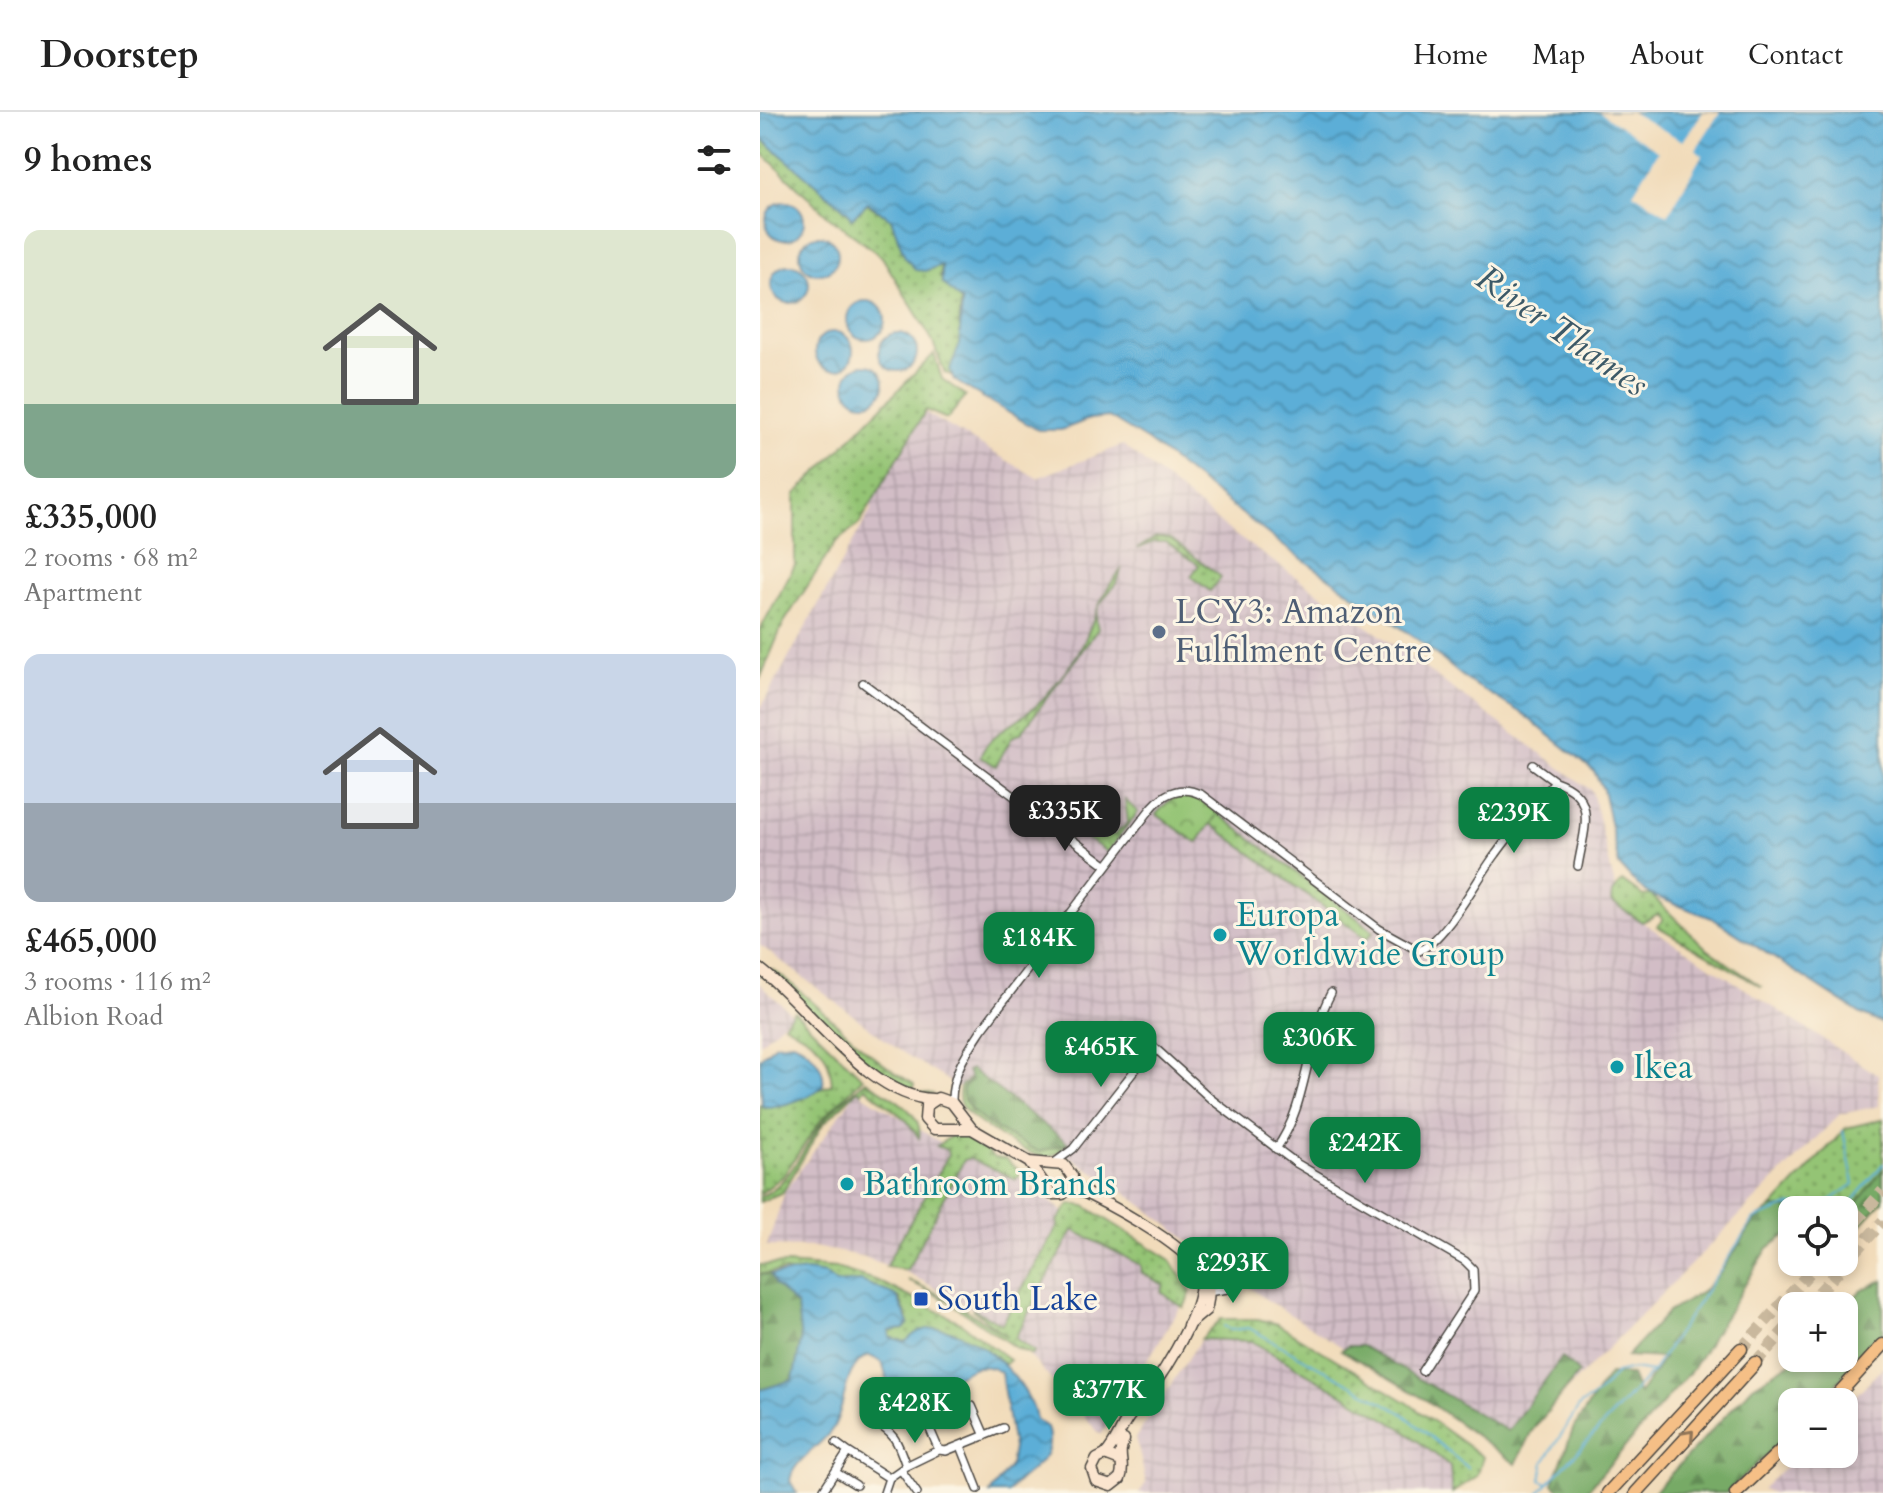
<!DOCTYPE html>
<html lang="en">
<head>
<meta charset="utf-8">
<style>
  body { margin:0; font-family:Cardo,serif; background:#f6f6f6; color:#222; height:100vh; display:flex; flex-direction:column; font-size:30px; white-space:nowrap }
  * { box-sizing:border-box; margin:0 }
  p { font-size:26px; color:#767676 }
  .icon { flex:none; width:44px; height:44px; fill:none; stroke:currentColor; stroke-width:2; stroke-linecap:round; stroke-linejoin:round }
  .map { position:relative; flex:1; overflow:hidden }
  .details { display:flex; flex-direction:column; background:#fff; width:760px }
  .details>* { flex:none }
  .tools { position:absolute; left:1018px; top:1084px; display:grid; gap:16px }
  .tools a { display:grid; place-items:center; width:80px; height:80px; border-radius:16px; background:#fff; box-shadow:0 4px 12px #0003; font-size:40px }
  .price { position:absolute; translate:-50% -68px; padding:0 18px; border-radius:16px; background:#0b8043; color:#fff; font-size:26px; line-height:52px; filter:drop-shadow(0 2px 4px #0008) }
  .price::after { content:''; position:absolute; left:50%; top:48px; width:24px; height:18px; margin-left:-12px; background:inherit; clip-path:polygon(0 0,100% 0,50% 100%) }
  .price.selected { background:#222; color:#fff }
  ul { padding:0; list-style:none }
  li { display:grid; align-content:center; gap:16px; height:424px; padding:0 24px }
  li span { display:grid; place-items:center; height:248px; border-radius:16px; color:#555 }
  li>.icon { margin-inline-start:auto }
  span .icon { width:144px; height:144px; fill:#fffc; stroke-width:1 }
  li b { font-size:34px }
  h2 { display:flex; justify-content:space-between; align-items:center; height:96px; padding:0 24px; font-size:34px }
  header { display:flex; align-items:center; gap:48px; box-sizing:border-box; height:112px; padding:0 40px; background:#fff; border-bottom:2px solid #e0e0e0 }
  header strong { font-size:38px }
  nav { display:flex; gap:44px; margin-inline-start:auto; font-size:28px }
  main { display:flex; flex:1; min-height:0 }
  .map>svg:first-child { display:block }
  .industrial { fill:url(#industrial-grid) }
  .grass { fill:url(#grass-dots); stroke:#607850; stroke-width:2 }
  .forest { fill:url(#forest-firs); stroke:#516a48; stroke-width:2 }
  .park { fill:url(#park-crowns); stroke:#607850; stroke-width:2 }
  .water { fill:url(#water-waves); stroke:#436c81; stroke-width:2 }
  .pier { fill:#f1dbba }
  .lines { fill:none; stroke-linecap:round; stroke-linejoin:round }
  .stream { stroke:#5baed7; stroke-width:2 }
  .highway-tunnel { stroke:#c9b89d; stroke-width:12; stroke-dasharray:12 6; stroke-linecap:butt }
  .street-casing { stroke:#494540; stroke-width:10 }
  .secondary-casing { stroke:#494540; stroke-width:13 }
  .highway-casing { stroke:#494540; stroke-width:15 }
  .street { stroke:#fff; stroke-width:7 }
  .secondary { stroke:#fbe5cf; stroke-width:10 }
  .highway { stroke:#f5bf86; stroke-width:12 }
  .oneway { stroke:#907558 }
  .service-dot { fill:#5c6f8a; stroke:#fcf5e5; stroke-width:3 }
  .culture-dot { fill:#0f9aa8; stroke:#fcf5e5; stroke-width:3 }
  .transit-dot { fill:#1a4fb4; stroke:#fcf5e5; stroke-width:3 }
  .labels { text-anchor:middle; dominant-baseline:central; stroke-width:6; stroke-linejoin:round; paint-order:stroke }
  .service-label { font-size:34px; fill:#4e5e75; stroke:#fcf5e5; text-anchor:start }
  .culture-label { font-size:34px; fill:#0d838f; stroke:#fcf5e5; text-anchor:start }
  .transit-label { font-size:34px; fill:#164399; stroke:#fcf5e5; text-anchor:start }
  .water-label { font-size:36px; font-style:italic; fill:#3c5967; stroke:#fcf5e5 }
</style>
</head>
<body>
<header>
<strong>Doorstep</strong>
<nav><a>Home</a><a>Map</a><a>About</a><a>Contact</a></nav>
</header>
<main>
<section class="details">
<h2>9 homes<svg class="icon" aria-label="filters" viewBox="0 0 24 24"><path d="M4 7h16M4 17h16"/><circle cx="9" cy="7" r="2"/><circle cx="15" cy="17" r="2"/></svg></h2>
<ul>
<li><span style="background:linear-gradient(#dfe7d0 70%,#7fa58c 0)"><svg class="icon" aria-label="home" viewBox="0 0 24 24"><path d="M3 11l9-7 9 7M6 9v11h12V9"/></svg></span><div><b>£335,000</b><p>2 rooms · 68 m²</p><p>Apartment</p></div></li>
<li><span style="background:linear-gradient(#c9d6e8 60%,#9aa5b1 0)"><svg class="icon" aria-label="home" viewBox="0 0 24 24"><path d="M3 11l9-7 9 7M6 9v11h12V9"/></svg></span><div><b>£465,000</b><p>3 rooms · 116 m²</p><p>Albion Road</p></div></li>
</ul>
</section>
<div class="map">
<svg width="1123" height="1381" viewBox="0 0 1123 1381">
  <defs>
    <pattern id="industrial-grid" width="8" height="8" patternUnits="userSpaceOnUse" patternTransform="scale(2)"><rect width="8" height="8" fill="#d2bdc6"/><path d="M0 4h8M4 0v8" fill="none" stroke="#b4a3aa"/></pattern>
    <pattern id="grass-dots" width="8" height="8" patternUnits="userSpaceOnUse" patternTransform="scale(2)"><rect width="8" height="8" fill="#94c474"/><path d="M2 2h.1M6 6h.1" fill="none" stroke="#799f5f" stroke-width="1.8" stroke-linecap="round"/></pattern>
    <pattern id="forest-firs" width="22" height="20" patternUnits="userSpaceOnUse" patternTransform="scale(2)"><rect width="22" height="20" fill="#7a6"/><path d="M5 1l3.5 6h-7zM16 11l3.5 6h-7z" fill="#628b54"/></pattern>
    <pattern id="park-crowns" width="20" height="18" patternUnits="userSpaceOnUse" patternTransform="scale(2)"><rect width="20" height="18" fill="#94c474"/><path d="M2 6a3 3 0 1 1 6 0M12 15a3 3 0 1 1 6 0" fill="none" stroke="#799f5f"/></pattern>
    <pattern id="water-waves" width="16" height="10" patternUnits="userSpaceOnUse" patternTransform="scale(2)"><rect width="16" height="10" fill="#5baed7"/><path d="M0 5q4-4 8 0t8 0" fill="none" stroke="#4b8eaf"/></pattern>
  </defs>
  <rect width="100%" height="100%" fill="#fcf5e5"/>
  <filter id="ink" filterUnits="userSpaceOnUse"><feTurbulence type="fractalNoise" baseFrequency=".0125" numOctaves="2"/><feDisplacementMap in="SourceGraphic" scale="16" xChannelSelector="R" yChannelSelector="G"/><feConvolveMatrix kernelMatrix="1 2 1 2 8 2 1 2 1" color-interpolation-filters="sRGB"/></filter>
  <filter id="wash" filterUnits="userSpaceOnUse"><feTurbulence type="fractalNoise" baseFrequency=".006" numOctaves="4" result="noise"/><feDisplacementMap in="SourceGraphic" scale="32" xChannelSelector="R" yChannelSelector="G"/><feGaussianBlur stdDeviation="1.8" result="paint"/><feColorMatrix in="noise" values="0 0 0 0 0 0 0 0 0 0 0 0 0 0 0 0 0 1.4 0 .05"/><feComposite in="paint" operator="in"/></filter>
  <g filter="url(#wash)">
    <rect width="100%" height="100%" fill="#f1dbba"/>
    <!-- industrial -->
    <path class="industrial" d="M166 301 277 366 363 333 475 423 617 521 832 679 856 779 852 782 851 790 1118 963 1119 994 1080 1002 754 1331 590 1240 504 1186 361 1077 139 938 0 833V597L111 398 118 361Z
      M0 872 32 902 0 931Z
      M97 979 185 1033 243 1052 310 1105 430 1180 341 1323 242 1213 148 1161 101 1144 54 1135 7 1134 25 1079Z
      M441 1227 491 1229 641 1316 690 1354 692 1381H379L386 1371 376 1325Z
      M1123 1255V1381H1012L1002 1377 1039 1342H1084V1296Z"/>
    <!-- grass -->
    <path class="grass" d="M0 25 88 100 91 107 107 92 131 107 145 145 169 158 182 153 180 165 201 188 199 214 206 224 199 233 191 263 185 261 171 226 122 145 68 104 0 39Z
      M174 242 182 267 206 284 187 307 166 298 99 412 76 430 23 512 0 567V518L35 453V383Z
      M396 425 411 427 461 465 450 479 431 464 439 453 406 430H394L377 437Z
      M361 458C357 483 329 486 338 517L261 621 252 625 236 654 220 645C230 618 267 607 284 586 297 570 316 549 324 530 338 500 338 486 361 458Z
      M422 684 437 686 614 819 607 827 451 712 396 702 410 688Z
      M365 688 378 700 347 740 293 703 301 693 339 722 354 723 368 711Z
      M862 769 883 784 891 783 947 837 1002 875 897 814 903 808 898 802 882 810 851 790 852 782Z
      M13 858C62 892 100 942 154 972V980L174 982C125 991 45 891 11 860Z
      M34 899 103 966 61 1008 23 1064 0 1082V993L16 995 72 972C68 932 56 932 24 912Z
      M210 966 206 973 210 999 279 1040 308 1031C302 1037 296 1044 287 1045 272 1047 208 1007 201 993 198 987 199 981 200 975Z
      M106 969C129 984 165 1000 159 1026L147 1009 105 975 101 981 98 978 63 1012 23 1080 0 1090V1085C33 1070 43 1034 64 1008 76 993 92 981 106 969Z
      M1123 1007V1057L1095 1094 1084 1102V1098L1012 1096 1086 1016Z
      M194 1022C213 1023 222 1035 234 1046L245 1047 261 1060 256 1067 209 1046 204 1048 147 1158 126 1155 132 1142 188 1044 187 1038 177 1034Z
      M310 1092 325 1094 411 1148 431 1180 424 1196 401 1180 404 1173 382 1161 381 1153 313 1118 255 1226 274 1239 272 1243 256 1236 186 1188 148 1168 191 1188 247 1225 212 1197 242 1212 299 1112 297 1110Z
      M27 1152 76 1156 118 1169 198 1209 250 1248 244 1253C228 1236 198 1218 175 1218 165 1218 153 1226 144 1230L130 1225 129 1219 144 1217 149 1211 140 1186 101 1169 76 1171 25 1159 0 1162V1153Z
      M461 1207H498L517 1212 648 1291 723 1345 717 1364 692 1381 690 1354 641 1316 491 1229 441 1227Z"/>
    <!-- forest -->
    <path class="forest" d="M211 957 308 1031 279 1040C258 1028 198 1004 203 976L211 969 207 959Z
      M1123 1057V1089L1084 1131V1102L1095 1094Z
      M1011 1096 1061 1098H1032V1119L1008 1136 931 1259 825 1381H803L793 1372 814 1315 849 1262 871 1263 879 1282 904 1246 867 1244 908 1200 942 1180 960 1161 995 1109Z
      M0 1162 11 1163 15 1173 37 1194 41 1229 33 1268 0 1278Z
      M1123 1168V1220L1060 1290H1032V1319L966 1381H893L993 1274 1038 1246H1084V1197L1101 1178Z
      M588 1234H602L748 1319 802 1245 819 1261 771 1320 756 1352 666 1288 581 1238Z"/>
    <!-- park -->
    <path class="park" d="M422 684 437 686 458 701 437 731 396 702 410 688Z"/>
    <!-- water -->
    <path class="water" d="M0 0H1116L1123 3V912L1101 902 952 806 891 783 878 774 859 753 843 677 834 659 763 602 707 568 660 529 525 435 388 329 349 305 330 307 301 318H278L194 268 190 258 199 233 202 190 182 170V153L165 159 156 158 145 145 131 107 108 91 91 107 88 100 0 25Z
      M6 109a19 19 0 1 1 38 0a19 19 0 1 1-38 0Z
      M40 143a19 19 0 1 1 38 0a19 19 0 1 1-38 0Z
      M11 172a19 19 0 1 1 38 0a19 19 0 1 1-38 0Z
      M87 208a19 19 0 1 1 38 0a19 19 0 1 1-38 0Z
      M55 239a19 19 0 1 1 38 0a19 19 0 1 1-38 0Z
      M119 240a19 19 0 1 1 38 0a19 19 0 1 1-38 0Z
      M86 272a19 19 0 1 1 38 0a19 19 0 1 1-38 0Z
      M32 930C49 935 66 955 63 973 54 985 15 998 2 994L0 946 16 932Z
      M47 1159 65 1162 76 1171 101 1169 137 1184 149 1211 144 1217 129 1219 130 1225 145 1230C149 1227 154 1221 160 1219 202 1203 270 1267 276 1307L287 1315C298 1351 266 1356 248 1381H230L250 1354 253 1336 241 1261C203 1232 167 1311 131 1281L122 1250 108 1243C82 1256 87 1293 73 1316 62 1334 32 1348 30 1369L37 1381H0V1278L33 1268 41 1229 37 1194 15 1173 11 1163Z"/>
    <!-- pier -->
    <path class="pier" d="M839 0H871L923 29 943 0H960L936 37 942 43 908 103 873 81 899 39Z"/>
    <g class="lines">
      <!-- stream -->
      <path class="stream" d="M1063 1094 1094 1072 1083 1019
        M1084 1099 1123 1052
        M464 1214 471 1218 489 1216 642 1301 708 1356
        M787 1371 781 1368 784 1350 820 1293 838 1282 856 1261 873 1257 892 1260
        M779 1381 892 1260 994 1107 1032 1093 1067 1098"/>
    </g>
  </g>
  <g filter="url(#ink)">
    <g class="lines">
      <!-- highway-tunnel -->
      <path class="highway-tunnel" d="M1084 1123 1123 1079
        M1047 1194 1123 1109
        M981 1237 1059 1150
        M995 1251 1032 1210"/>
      <!-- street casing -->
      <g class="street-casing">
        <path id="street" d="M103 571 346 753
          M773 653 795 669
          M373 916 451 987 536 1051 705 1149 713 1157 714 1179 662 1259
          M192 991C191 962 207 940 222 917L389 699C403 681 420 672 442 683L619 817 659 839C687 826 716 768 736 742 754 717 775 693 795 669 839 684 824 717 818 754
          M516 1037C548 994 545 930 571 881
          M294 1051 313 1037 393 935
          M447 1180 475 1176 478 1172
          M195 1301 212 1294 225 1324
          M110 1307C135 1322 137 1327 146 1354L129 1366
          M168 1311 191 1301
          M76 1331 88 1340
          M201 1334 218 1377
          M179 1338 186 1339 243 1316
          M146 1354 179 1338 163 1301
          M141 1358 157 1381
          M75 1360 96 1373
          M64 1377 88 1340 129 1366 124 1381"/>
      </g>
      <!-- secondary casing -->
      <g class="secondary-casing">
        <path id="secondary" d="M0 857C48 893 111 987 173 987
          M212 1017H174L165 1007 166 994 178 986 192 991 212 1017 269 1050 291 1082H303L311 1074 312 1064 304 1053 269 1050
          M311 1074C347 1091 421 1129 443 1162 451 1173 449 1186 446 1198L428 1213
          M345 1343C357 1331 361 1313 372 1301 393 1280 446 1197 440 1169
          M358 1348 345 1343 337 1347 332 1357 336 1369 351 1374 360 1367C366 1353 356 1344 364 1328"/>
      </g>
      <!-- highway casing -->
      <g class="highway-casing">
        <path id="highway" d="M1071 1290 1123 1233
          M848 1381 981 1237
          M876 1381 995 1251
          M976 1381 1032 1328"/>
      </g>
      <!-- street -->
      <use href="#street" class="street"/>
      <!-- secondary -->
      <use href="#secondary" class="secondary"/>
      <!-- highway -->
      <use href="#highway" class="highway"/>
    </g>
    <!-- one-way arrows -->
    <defs><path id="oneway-chevron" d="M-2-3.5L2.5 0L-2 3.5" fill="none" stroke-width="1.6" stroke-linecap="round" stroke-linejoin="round" transform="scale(2)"/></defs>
    <use class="oneway" href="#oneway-chevron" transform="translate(929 1323) rotate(-48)"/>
  </g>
  <!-- markers -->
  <circle class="service-dot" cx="399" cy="520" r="8"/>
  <g class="culture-dot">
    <circle cx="460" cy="823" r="8"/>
    <circle cx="857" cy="955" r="8"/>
    <circle cx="87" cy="1072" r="8"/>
  </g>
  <rect class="transit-dot" x="153" y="1179" width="16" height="16" rx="4"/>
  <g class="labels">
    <!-- service labels -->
    <g class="service-label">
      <text x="415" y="500">LCY3: Amazon<tspan x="415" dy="39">Fulfilment Centre</tspan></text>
    </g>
    <!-- culture labels -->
    <g class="culture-label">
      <text x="476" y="803">Europa<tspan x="476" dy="39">Worldwide Group</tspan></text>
      <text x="873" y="955">Ikea</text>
      <text x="103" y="1072">Bathroom Brands</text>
    </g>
    <!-- transit labels -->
    <g class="transit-label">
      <text x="177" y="1187">South Lake</text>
    </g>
    <!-- water labels -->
    <g class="water-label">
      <text transform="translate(802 219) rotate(35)">River Thames</text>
    </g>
  </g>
</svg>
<div class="tools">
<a><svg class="icon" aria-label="locate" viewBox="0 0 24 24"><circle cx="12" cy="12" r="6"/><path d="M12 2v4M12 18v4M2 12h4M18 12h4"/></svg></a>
<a>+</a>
<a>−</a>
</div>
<b class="price selected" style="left:305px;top:741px">£335K</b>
<b class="price" style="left:754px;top:743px">£239K</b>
<b class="price" style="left:279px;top:868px">£184K</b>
<b class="price" style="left:559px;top:968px">£306K</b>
<b class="price" style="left:341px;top:977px">£465K</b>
<b class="price" style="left:605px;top:1073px">£242K</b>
<b class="price" style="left:473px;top:1193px">£293K</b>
<b class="price" style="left:349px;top:1320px">£377K</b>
<b class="price" style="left:155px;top:1333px">£428K</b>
</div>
</main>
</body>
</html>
